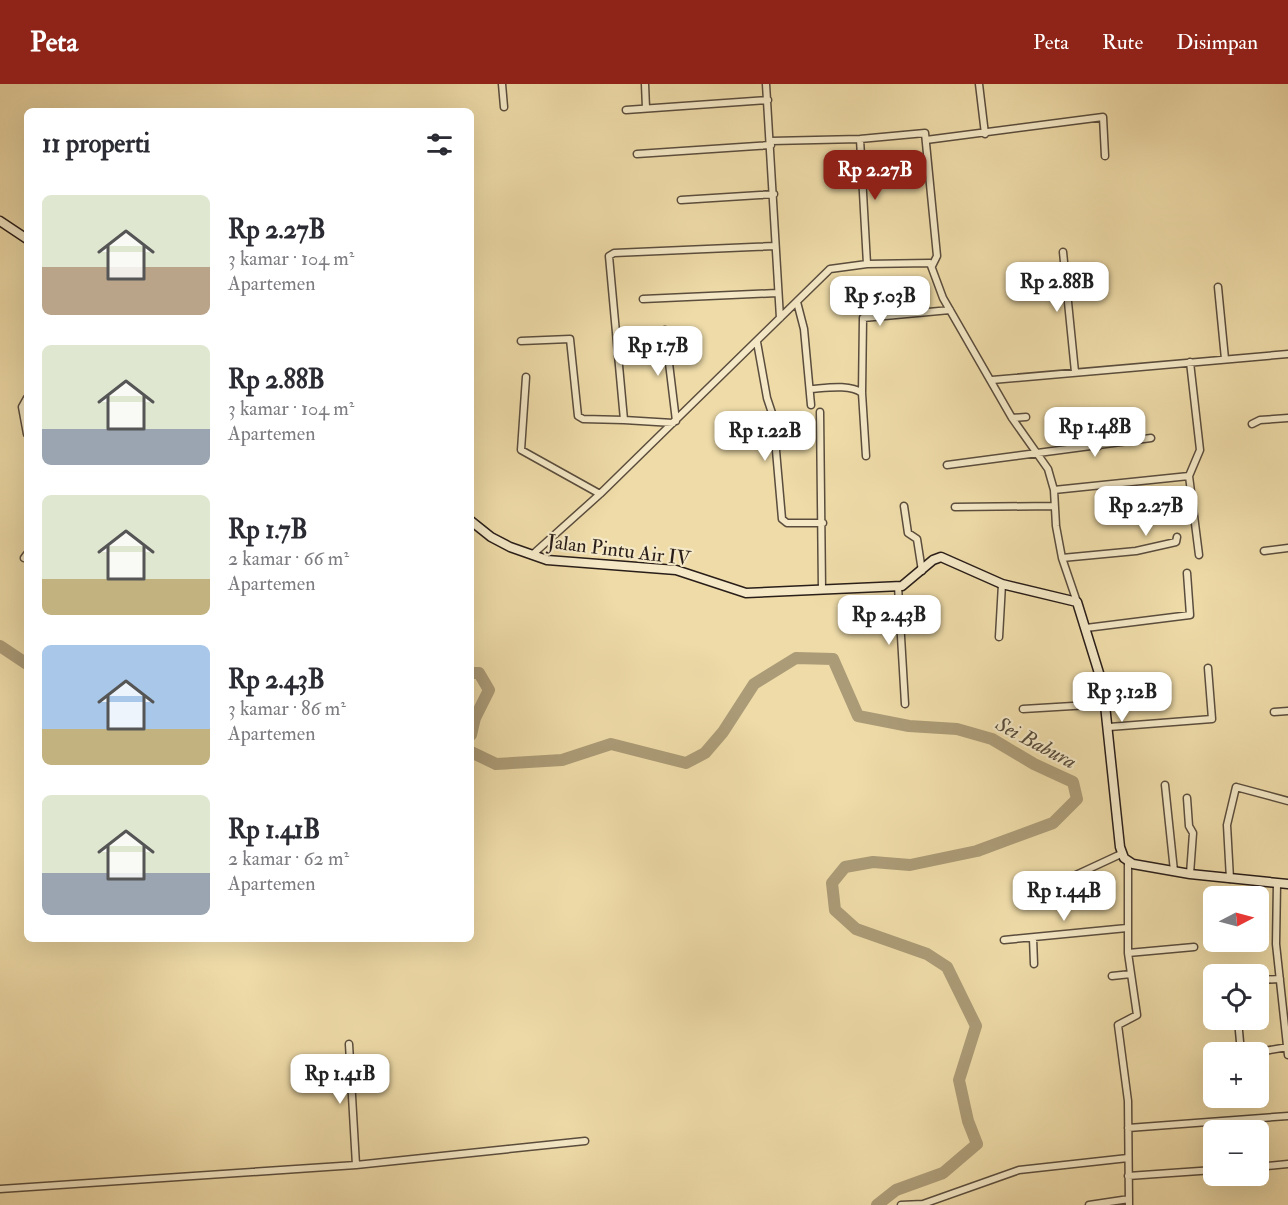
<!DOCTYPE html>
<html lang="id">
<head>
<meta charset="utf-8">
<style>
  body { margin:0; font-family:"IM FELL Double Pica",serif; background:#f7f7f7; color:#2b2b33; height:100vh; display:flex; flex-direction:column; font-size:22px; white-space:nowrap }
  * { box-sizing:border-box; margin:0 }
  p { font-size:20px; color:#7c7c81 }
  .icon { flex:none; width:33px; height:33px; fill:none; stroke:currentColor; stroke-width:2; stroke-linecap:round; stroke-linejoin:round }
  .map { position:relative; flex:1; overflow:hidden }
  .side { position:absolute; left:24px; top:24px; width:450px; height:834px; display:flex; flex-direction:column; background:#fff; border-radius:9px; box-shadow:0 6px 24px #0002 }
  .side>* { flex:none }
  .needle { width:39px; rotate:84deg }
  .fabs { position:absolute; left:1203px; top:802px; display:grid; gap:12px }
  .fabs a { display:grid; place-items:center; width:66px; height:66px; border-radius:9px; background:#fff; box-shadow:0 6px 24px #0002; font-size:30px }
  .price { position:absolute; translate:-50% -51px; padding:0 14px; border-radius:12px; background:#fff; color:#222; font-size:20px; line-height:39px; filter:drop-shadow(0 2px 3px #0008) }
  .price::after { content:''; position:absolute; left:50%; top:36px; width:18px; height:14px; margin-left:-9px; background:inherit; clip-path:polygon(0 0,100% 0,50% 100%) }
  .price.active { background:#8f2418; color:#fff }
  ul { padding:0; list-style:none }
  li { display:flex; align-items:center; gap:18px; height:150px; padding:0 18px }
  li span { display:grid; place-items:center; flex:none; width:168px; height:120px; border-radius:9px; color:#555 }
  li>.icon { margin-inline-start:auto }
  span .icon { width:72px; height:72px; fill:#fffc; stroke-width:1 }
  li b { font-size:26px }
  h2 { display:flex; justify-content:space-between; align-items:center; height:72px; padding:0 18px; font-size:26px }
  header { display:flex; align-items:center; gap:36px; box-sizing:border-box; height:84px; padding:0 30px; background:#8f2418; color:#fff }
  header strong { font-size:28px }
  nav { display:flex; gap:33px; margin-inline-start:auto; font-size:21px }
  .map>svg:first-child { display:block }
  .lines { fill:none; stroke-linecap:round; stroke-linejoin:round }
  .river { stroke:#ab9b77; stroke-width:12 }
  .street-casing { stroke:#5a4d3d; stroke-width:9 }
  .secondary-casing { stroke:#291e19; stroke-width:11 }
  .street { stroke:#f4e8c6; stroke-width:6 }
  .secondary { stroke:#f4e8c6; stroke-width:8 }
  .labels { text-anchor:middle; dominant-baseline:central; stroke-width:4.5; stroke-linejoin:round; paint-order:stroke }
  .street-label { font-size:20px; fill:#291e19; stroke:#f4e8c6 }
  .water-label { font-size:21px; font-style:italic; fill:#564a3a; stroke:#f4e8c6 }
</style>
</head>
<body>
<header>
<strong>Peta</strong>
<nav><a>Peta</a><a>Rute</a><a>Disimpan</a></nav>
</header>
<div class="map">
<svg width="1288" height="1121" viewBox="0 0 1288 1121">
  <rect width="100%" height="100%" fill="#eedba8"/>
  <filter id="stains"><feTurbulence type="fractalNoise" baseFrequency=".00333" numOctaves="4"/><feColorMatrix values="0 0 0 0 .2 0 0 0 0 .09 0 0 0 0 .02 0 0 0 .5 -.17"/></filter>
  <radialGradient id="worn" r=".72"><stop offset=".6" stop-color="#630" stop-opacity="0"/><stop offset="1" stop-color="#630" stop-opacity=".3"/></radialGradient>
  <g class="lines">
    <!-- river -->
    <path class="river" d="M0 562 27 580
      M471 589H479L489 606 475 634 471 651
      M471 668 496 680 562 676 611 660 686 679 705 669 723 648 754 600 796 574 833 575 858 632 909 642 957 645 992 655 1034 680 1073 698 1077 715 1053 739 977 767 910 781 873 778 845 783 832 799 835 826 856 845 927 870 947 883 976 942 959 996 968 1037 977 1060 943 1089 896 1106 877 1121"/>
    <!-- street casing -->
    <g class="street-casing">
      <path id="street" d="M502 0 504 23
        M645 0 646 24
        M766 0 780 234
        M979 0 985 50
        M626 26 768 16
        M860 55 867 180
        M926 56 1103 33 1105 72
        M771 57 860 55 925 49 937 172 932 182
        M637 70 771 61
        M681 116 774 110
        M1063 168 1075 288
        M1218 203 1225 275
        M643 215 777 209
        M797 218 804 245 811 321
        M665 246 676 337
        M521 257 570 255 578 332 583 335 624 336
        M757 258 767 314 773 332 782 435 787 439H823
        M1190 278 1200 366 1189 392 1199 471
        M526 293 521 366 600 410
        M992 296 1288 270
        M811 305C826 304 850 300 862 309
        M27 314 22 323 27 350
        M820 328 822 505
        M1012 334 1026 333
        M1096 334 1099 362
        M673 339 624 336 609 172 614 169 775 162
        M1252 340 1260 336 1288 334
        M866 372 862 309 863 234 950 226
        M947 381 1151 354
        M1054 406 1189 392
        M904 422 908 449 917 455 922 487
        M955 423 1054 422
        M1264 467 1288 464
        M532 471 600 410 830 185 867 180 930 179 943 214 1012 334 1048 385 1054 406 1056 442 1062 474 1077 518
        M24 474 27 470
        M1062 474 1136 467 1176 458 1177 453
        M898 502 905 620
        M1086 544 1190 531 1187 489
        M999 553 1002 500
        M1023 625 1106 620
        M1274 628 1288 627
        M1109 643 1212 635 1208 584
        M1165 701 1174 787
        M1187 714 1189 742 1193 749 1190 790
        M1128 778V869L1137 931 1118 941 1128 1017 1129 1121
        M1230 795 1227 741 1236 703 1288 717
        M1277 799 1276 860 1288 971
        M1037 809 1121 770
        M1033 854 1034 880
        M1004 856 1127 844
        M1128 869 1194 863
        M1112 892 1131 890
        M1258 896 1280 895
        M1238 936 1241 969
        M349 960 356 1081
        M1252 969 1288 963
        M1128 1044 1288 1032
        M1258 1083 1288 1080
        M1128 1092 1214 1086
        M0 1105 356 1081 585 1057
        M901 1121 923 1120 1019 1086 1128 1074
        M1089 1121 1129 1115"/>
    </g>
    <!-- secondary casing -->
    <g class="secondary-casing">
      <path id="secondary" d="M0 137 27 155
        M471 437 491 453 510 463 547 476 676 486 746 509 902 502 933 476 941 473 1002 500 1077 518 1103 602 1120 763 1124 774 1133 780 1190 790 1288 800"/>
    </g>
    <!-- street -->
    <use href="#street" class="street"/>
    <!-- secondary -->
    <use href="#secondary" class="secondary"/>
  </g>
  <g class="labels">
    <!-- street labels -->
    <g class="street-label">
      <text transform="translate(619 466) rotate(7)">Jalan Pintu Air IV</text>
    </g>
    <!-- water labels -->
    <g class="water-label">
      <text transform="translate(1036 659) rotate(28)">Sei Babura</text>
    </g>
  </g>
  <rect width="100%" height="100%" filter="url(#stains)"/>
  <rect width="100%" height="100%" fill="url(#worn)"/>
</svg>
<div class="fabs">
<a><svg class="needle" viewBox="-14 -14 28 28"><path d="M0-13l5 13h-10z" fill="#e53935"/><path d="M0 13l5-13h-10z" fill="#7c7c81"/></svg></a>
<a><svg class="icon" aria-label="locate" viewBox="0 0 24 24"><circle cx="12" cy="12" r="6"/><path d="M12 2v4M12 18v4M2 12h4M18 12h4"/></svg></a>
<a>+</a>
<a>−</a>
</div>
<b class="price active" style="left:875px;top:117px">Rp 2.27B</b>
<b class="price" style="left:1057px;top:229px">Rp 2.88B</b>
<b class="price" style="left:880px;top:243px">Rp 5.03B</b>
<b class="price" style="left:658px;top:293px">Rp 1.7B</b>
<b class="price" style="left:1095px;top:374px">Rp 1.48B</b>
<b class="price" style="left:765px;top:378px">Rp 1.22B</b>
<b class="price" style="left:1146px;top:453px">Rp 2.27B</b>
<b class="price" style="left:889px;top:562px">Rp 2.43B</b>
<b class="price" style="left:1122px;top:639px">Rp 3.12B</b>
<b class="price" style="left:1064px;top:838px">Rp 1.44B</b>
<b class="price" style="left:340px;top:1021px">Rp 1.41B</b>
<section class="side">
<h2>11 properti<svg class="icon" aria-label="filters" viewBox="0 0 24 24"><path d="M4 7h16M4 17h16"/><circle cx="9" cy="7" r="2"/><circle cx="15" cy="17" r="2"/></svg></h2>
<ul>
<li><span style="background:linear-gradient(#dfe7d0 60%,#b9a48a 0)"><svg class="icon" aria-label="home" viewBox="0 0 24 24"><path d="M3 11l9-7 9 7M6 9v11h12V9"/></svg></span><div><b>Rp 2.27B</b><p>3 kamar · 104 m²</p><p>Apartemen</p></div></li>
<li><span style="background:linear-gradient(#dfe7d0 70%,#9aa5b1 0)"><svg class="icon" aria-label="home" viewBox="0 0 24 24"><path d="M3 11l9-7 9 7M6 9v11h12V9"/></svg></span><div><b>Rp 2.88B</b><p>3 kamar · 104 m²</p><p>Apartemen</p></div></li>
<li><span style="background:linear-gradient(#dfe7d0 70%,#c2b280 0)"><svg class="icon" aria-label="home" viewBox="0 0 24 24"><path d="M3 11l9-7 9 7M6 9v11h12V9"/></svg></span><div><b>Rp 1.7B</b><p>2 kamar · 66 m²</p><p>Apartemen</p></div></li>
<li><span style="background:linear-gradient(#a9c7e8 70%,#c2b280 0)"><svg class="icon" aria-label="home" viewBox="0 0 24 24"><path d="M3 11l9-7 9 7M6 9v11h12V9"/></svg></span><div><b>Rp 2.43B</b><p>3 kamar · 86 m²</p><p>Apartemen</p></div></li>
<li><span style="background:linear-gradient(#dfe7d0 65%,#9aa5b1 0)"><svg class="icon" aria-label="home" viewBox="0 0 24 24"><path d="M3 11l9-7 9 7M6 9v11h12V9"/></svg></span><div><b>Rp 1.41B</b><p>2 kamar · 62 m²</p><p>Apartemen</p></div></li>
</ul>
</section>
</div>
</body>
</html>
